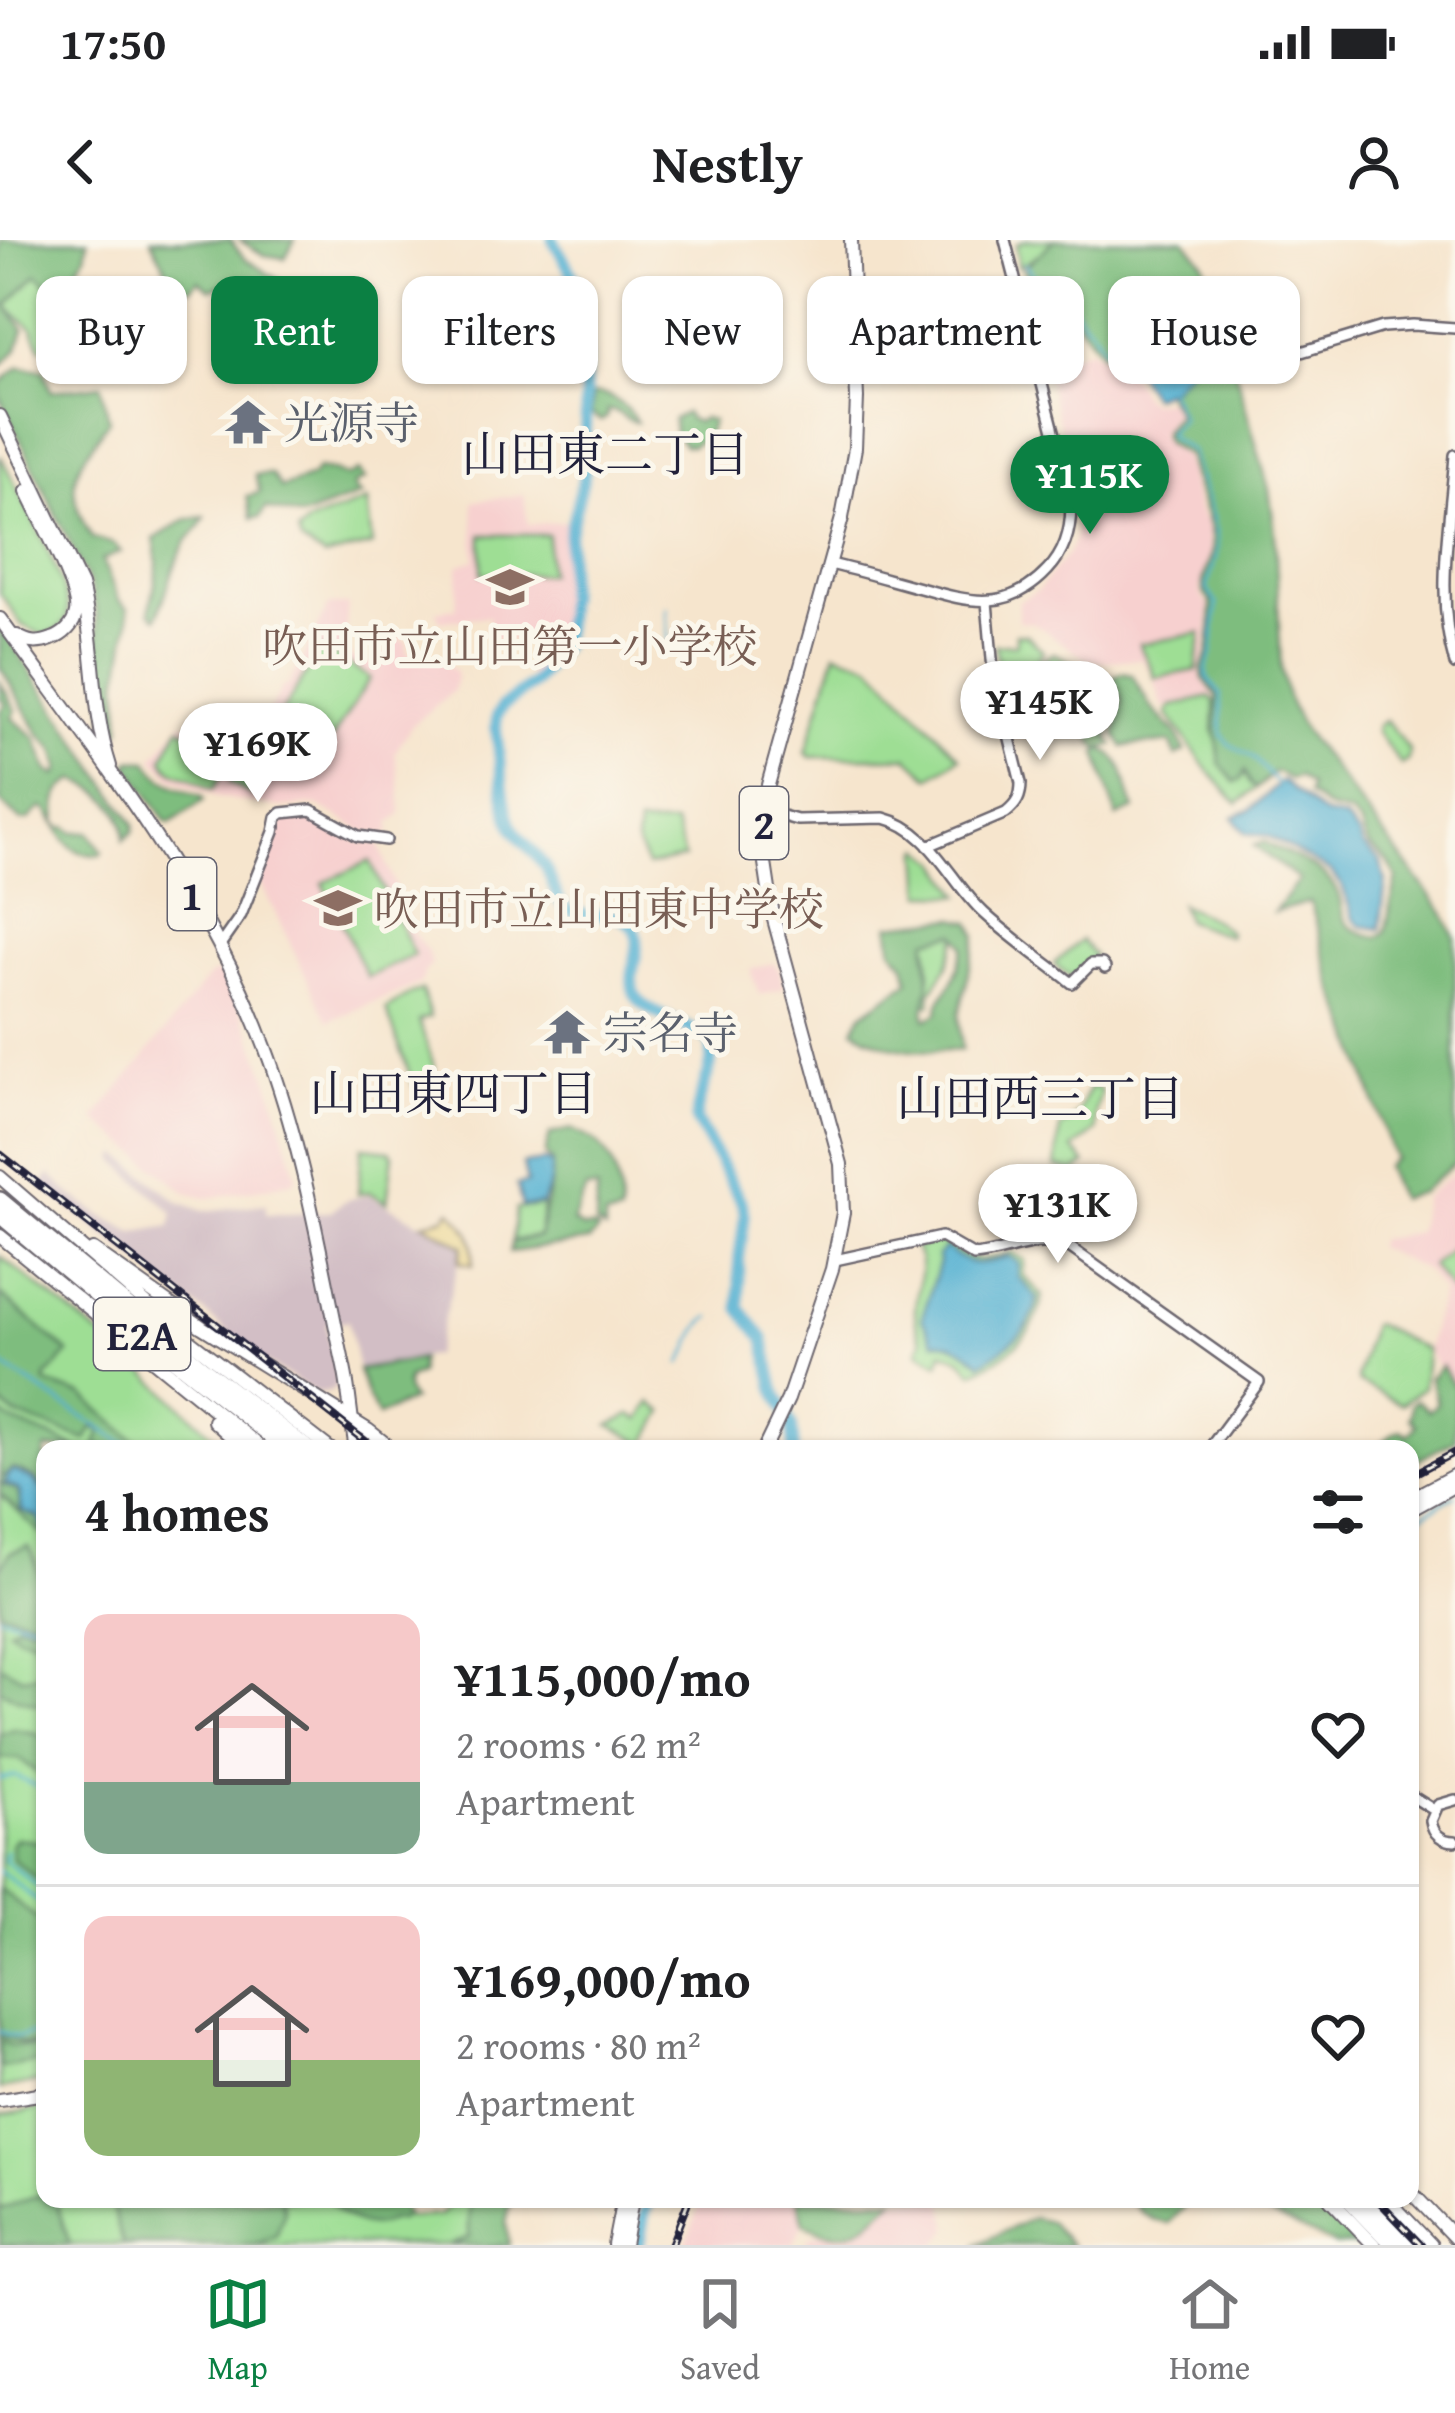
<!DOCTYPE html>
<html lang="en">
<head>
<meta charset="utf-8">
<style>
  body { margin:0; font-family:"Gentium Book Plus","Noto Serif JP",serif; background:#f2f2f2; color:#202124; height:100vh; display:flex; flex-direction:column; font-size:45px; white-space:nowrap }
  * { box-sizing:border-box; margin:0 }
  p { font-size:39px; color:#757577 }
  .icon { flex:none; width:66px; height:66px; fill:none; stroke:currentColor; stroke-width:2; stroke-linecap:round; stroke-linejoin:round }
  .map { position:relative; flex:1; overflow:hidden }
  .panel { position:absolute; left:36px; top:1200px; width:1383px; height:768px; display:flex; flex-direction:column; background:#fff; border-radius:24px; box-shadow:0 3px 9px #0004 }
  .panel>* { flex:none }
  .guide { position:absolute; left:36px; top:36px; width:1383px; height:108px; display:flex; gap:24px }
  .price { position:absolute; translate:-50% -102px; padding:0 27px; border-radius:42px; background:#fff; color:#222; font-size:39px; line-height:78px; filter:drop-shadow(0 3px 6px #0008) }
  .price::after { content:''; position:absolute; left:50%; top:72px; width:36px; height:27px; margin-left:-18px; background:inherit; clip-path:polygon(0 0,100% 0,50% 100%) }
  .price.on { background:#0b8043; color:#fff }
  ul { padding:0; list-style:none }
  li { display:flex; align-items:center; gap:36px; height:300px; padding:0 48px }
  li+li { border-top:3px solid #e0e0e0 }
  li span { display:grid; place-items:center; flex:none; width:336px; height:240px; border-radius:24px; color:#555 }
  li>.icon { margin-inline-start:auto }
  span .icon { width:144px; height:144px; fill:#fffc; stroke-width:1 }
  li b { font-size:51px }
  h2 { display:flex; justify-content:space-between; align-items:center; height:144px; padding:0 48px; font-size:51px }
  .pill { padding:0 42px; border-radius:24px; background:#fff; box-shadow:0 3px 9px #0004; font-size:42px; line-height:108px }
  .pill.on { background:#0b8043; color:#fff }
  .status { display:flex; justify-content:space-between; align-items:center; height:84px; padding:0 60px; background:#fff; direction:ltr }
  .status svg { height:33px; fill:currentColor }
  header { display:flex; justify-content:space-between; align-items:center; height:156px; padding:0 48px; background:#fff; font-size:54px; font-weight:700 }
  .tabs { display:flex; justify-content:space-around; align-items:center; height:168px; border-top:3px solid #e0e0e0; background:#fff; font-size:33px; color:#757577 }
  .tabs a { display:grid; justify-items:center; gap:6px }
  .tabs .on { color:#0b8043 }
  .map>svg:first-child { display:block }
  .built { fill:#f7d0cf }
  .industrial { fill:#d2bec5 }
  .green { fill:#9ede94; stroke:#608068; stroke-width:3 }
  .forest { fill:#7ebd7e; stroke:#50705c; stroke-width:3; fill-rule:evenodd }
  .sand { fill:#eeda9e; stroke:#887e6c; stroke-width:3 }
  .water { fill:#54b1d2; stroke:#3b6a86; stroke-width:3 }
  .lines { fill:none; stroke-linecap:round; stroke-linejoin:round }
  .stream { stroke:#54b1d2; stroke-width:3 }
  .river { stroke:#54b1d2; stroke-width:12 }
  .minor-casing { stroke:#6c666e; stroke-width:14 }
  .major-casing { stroke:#6c666e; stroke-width:16 }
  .highway-casing { stroke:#6c666e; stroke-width:20 }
  .minor { stroke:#fff; stroke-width:9 }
  .major { stroke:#fff; stroke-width:12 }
  .highway { stroke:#fff; stroke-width:15 }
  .rail-casing { stroke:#22223b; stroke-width:8 }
  .rail { stroke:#fbf7ec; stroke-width:3; stroke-dasharray:9; stroke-linecap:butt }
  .labels { text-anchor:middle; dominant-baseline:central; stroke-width:10; stroke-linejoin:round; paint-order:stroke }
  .shield { fill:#fbf7ec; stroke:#636270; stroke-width:3 }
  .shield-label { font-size:42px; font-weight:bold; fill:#22223b }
  .worship-label { font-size:45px; fill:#5b616d; stroke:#fbf7ec; text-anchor:start }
  .education-label { font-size:45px; fill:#785e54; stroke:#fbf7ec }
  .neighbourhood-label { font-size:48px; fill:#22223b; stroke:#fbf7ec }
</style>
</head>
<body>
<div class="status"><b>17:50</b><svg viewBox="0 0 49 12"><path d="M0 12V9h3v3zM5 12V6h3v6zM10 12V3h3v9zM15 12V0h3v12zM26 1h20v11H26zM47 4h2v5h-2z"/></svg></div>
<header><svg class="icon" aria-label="back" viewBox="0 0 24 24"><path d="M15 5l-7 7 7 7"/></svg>Nestly<svg class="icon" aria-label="person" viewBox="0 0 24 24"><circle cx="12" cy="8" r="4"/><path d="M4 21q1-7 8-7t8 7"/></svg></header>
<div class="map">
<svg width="1455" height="2005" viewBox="0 0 1455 2005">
  <rect width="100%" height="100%" fill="#fbf7ec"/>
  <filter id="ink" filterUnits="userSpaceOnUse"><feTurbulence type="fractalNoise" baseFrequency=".00833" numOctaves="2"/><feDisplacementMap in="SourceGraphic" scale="24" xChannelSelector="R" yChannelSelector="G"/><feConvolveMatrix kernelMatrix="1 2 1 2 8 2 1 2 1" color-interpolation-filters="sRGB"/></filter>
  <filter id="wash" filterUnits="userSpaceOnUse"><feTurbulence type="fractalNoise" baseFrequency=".004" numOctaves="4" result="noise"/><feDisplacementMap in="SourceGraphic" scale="48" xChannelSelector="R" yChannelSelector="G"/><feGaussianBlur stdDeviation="2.7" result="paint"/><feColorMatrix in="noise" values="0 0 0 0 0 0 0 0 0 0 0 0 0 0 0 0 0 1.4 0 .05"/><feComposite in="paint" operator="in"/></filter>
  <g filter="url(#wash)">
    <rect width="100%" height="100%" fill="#f6e5cd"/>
    <!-- built -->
    <path class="built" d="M1089 109 1107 120H1120L1144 158 1151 162 1168 160 1174 174 1162 189 1160 196 1165 204 1185 218 1198 269 1207 284 1210 312 1200 349 1201 356 1209 365V384L1205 413 1200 428 1201 439 1214 456 1163 468 1152 433 1141 419 1095 422 1086 419 1034 383 1018 381V362L1038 350 1067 315 1074 300 1078 277 1076 252 1043 122Z
      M524 255 528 285 568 281 557 405 551 417 533 438 528 435 533 419 535 400 486 398 489 376 440 381 436 371 456 368 459 325 475 320 473 261Z
      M329 365H348L345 401 351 417 367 424 385 413 390 391 407 403V413L415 417 441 419 457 433 453 451 411 486 395 513 400 545 401 574 389 583 391 592 384 594 364 592 317 565 281 568 218 557 172 538 153 518 182 482 222 507 235 501 241 506 262 485 283 446H288Z
      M1037 447 1067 457 1074 463 1079 479 1015 499 1002 450Z
      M316 577 358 602 379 604 414 694 427 711 432 725 425 731 421 743 328 781 260 642 283 580Z
      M772 723 779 729 784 748 759 755 750 730Z
      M218 733 226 738 250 791 271 847 297 937 292 942 209 958 186 952 95 879 209 736Z
      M1455 932V1157L1427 1110 1442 1051 1425 1030 1376 1007 1377 1000 1417 992 1424 957Z
      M702 1959H798L802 1986 793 2005H685Z
      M873 1959H944L949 1989 937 2005H808V1997L831 1991Z"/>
    <!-- industrial -->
    <path class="industrial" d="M119 914 179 962 203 971 266 964V974L329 972 346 960 369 955 463 1006 434 1115 358 1130 348 1081 326 1083 337 1144 331 1151 318 1154 256 1117 205 1073 41 946 50 934 70 954 99 974 134 992 171 986 174 973 118 923 116 918Z"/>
    <!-- green -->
    <path class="green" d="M1028 0H1062L1019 27 1016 4Z
      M36 26 81 74 74 100 48 112 40 106 32 88 7 67Z
      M0 215C15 245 69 343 68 371 68 385 55 392 43 395L22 385 0 353Z
      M367 261 372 305 324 317 301 302 298 293 309 282Z
      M482 295H548V334H482Z
      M1201 393C1201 406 1196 420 1197 430L1155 438C1152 424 1143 417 1140 404Z
      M1016 394 1027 395 1043 411 1033 427H1026L1019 436 1022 448 1002 450 995 405 1016 404Z
      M322 408 370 438 314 528 266 498Z
      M836 412 871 424 960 517 930 537 908 517H810L806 513Z
      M1054 413C1103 441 1124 429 1109 496L1106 494 1113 505 1098 508 1081 484 1075 463 1070 458 1076 449 1050 446 1044 441 1046 419Z
      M1210 457 1215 463 1214 491 1219 503 1263 542 1238 564 1207 529 1167 473 1172 466Z
      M1386 480 1409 510 1408 520 1401 525 1376 491 1377 486Z
      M180 487 204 499 232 518 213 549C204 546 198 540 190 537 176 532 173 534 163 519Z
      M244 518 269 533 254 557 229 542Z
      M638 585H675L684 618 647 626 636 603Z
      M922 608 939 622 961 655 923 654 920 612Z
      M370 621 414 715 367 737 323 643Z
      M1180 664 1213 679 1229 692 1228 696 1187 681Z
      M959 690 947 727 931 752 930 764H924L921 757 930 736 928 707 921 700Z
      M1081 700 1094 716 1074 736H1069L1054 724Z
      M422 750 430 777 419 781 435 829 414 846 386 769 410 754Z
      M1091 847 1098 848 1101 852 1095 875 1096 891 1073 909 1086 924 1075 932 1056 927 1060 888C1087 873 1076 866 1091 847Z
      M362 907 390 910 393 915 387 962 369 952 358 954Z
      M543 965 538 996 512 1001 516 969Z
      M939 1001C976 1016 966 1027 1011 1012L1025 1020 1023 1035 1042 1055C1040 1092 1005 1119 973 1132L961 1118 943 1112 939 1123 918 1111 922 1100C902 1064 933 1033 914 1007Z
      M1455 1006V1055L1431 1026Z
      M0 1016 134 1122 228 1209H45V1841L0 1849Z
      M1375 1084 1426 1110 1423 1148 1401 1164 1358 1142 1357 1137 1371 1085Z
      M651 1163 664 1172 645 1204 610 1185 631 1175 640 1180Z
      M45 1868V1959H346L397 1970 407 1977 440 1975 450 1965 503 1959 505 2005H0V1875Z"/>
    <!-- forest -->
    <path class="forest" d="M0 0H88L85 16 64 48H52L37 34 6 66 24 89 18 109 0 126Z
      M151 0H230L245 19 279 40 291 61 320 99 319 110C282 97 255 72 230 44L210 49 198 40 191 48 177 50Z
      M239 0H295L285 18 264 15Z
      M1054 0H1185L1204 22 1269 249 1275 293 1281 428 1287 457 1302 488 1444 673 1455 698V923L1421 952 1399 959 1385 927 1394 918 1345 774C1326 738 1323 700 1310 662L1274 672 1299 640 1254 606 1265 602C1284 613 1309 622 1325 636 1357 665 1321 685 1378 697L1385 692 1397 638 1388 622 1368 605 1361 585 1350 574 1328 569 1308 554 1309 545 1298 536 1291 539 1275 532 1257 548 1251 544 1245 531 1241 539 1235 542 1220 523 1216 491 1217 456 1203 438 1202 428 1208 414 1212 385 1211 361C1193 347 1211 328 1212 309 1213 277 1192 248 1188 216L1166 203 1163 196 1164 190 1177 174C1163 143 1140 113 1103 115L1054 51 1040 49 1023 30Z
      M19 127 44 130 51 151 101 145 109 180C75 230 60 241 92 298L114 304 121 312 102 320 119 360 128 368 129 383 119 442 121 490 113 494 107 489 96 370 90 345 0 158V143Z
      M593 154C612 153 627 167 637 182 625 182 621 170 608 170L607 177 601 181 591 174Z
      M685 173 689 179 697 182 703 178 712 181 707 194 692 206 684 205 674 193 673 179Z
      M317 229 333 231 347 237 358 231 365 239 354 244V250L361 255 301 277 266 268 260 277 252 278 247 257 260 252 255 235 271 234 281 248 312 237Z
      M205 277C200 289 194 292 187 301 173 324 166 354 157 378L150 372C154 342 161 328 154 299L187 279Z
      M0 386 134 584V591L124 600C128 571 101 548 75 540 50 555 60 560 56 583L62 588 67 587 73 592H89L102 611 99 615C64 615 63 593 46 569L41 568 29 580 22 581 0 562V472L5 464 0 458V442L16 470 12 478 36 498 48 530 57 536 60 528 55 510 39 493 0 426Z
      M1044 419 1046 426 1045 443 1050 446 1074 450 1076 457 1070 461 1043 454 1036 449 1034 429Z
      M1121 433 1132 435 1151 467 1177 494 1185 511 1176 516 1170 502C1153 506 1139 502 1123 507L1116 495 1122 461 1114 437Z
      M1101 508C1130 521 1123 547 1135 569L1117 577 1097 513Z
      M131 520 148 521C160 542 180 548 202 556L204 560 170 583 166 581 128 524Z
      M956 678 971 682 977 696 959 775 962 809C921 813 889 812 854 789L862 774 909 741 905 724 892 709 890 685ZM956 693 964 707C960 719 957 734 950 746 943 757 938 759 938 773L926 779C921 764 930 755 929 740 929 726 925 715 927 700Z
      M572 889C580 894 593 898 599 905 615 922 623 952 620 975L605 978V990L596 984 597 949H586L573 982 583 988H595L598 991 589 1001 510 1012 512 1002 539 997 550 946 552 922 545 914 550 894Z
      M0 1054 69 1113 46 1137V1143L83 1155 145 1209H107L96 1204 101 1191 93 1187 86 1200 15 1175 0 1163Z
      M420 1119 419 1134 408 1138C404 1147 406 1152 412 1160L378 1176 368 1159 358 1130Z
      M1441 1126 1455 1148V1200L1410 1224V1209H1375L1392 1194 1401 1190 1408 1195 1416 1186 1410 1178 1411 1164 1416 1160 1429 1171 1437 1163 1430 1138Z
      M0 1173 12 1181 80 1209H45V1248C36 1238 26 1232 12 1229L3 1237 0 1236Z
      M0 1240 4 1245 18 1251 21 1271 39 1278 43 1293 41 1294 0 1254Z
      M28 1306 32 1311 45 1351V1379H28L0 1371V1330L9 1313Z
      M18 1383 29 1386 45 1385 44 1466 17 1458 0 1449V1425L22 1437 37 1435C45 1421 36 1413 34 1399L19 1396 9 1389Z
      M14 1489 35 1493 45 1498V1539L20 1519 0 1518V1494Z
      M16 1598 45 1603V1646L13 1620 11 1605Z
      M0 1649 45 1685V1804H25L0 1796Z
      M0 1801 11 1805 45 1809V1821L0 1828Z
      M43 1954 45 1959 57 1965 70 2005H0V1970Z
      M110 1959H282L285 1971 276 1996 255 2005H123Z
      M329 1959 400 1963 405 1974 400 1980C393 1979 387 1982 381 1984 363 1990 336 1974 329 1959Z
      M486 1959H517L510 1965 506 1982 509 2005H449L469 1997V1966Z
      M798 1959H894C861 1991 849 2005 804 1984Z
      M1131 1959H1192L1169 1983C1153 1982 1139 1973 1131 1959Z
      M1236 1959H1320L1363 2005H1335Z
      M1032 1978 1050 1982 1071 2005H976Z"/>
    <!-- sand -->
    <path class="sand" d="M451 970C471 991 475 996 473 1025L459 1022 463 1006 423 983 445 977Z"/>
    <!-- water -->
    <path class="water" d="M1170 100 1184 112 1189 128 1171 149 1151 156 1132 127Z
      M1282 541 1324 575 1345 579 1359 595 1363 606 1380 621 1386 641 1380 689 1361 686 1353 679 1343 648 1331 632 1268 596 1246 593 1233 577 1250 570Z
      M544 921 552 924 550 943 542 964 522 967 517 945 527 943 523 924Z
      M945 1008C971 1027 979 1027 1009 1016L1019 1023 1018 1037 1037 1057C1035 1090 1007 1106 982 1123 968 1111 953 1101 934 1101L922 1079 939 1022 938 1016Z
      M14 1231 34 1240 45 1252V1293C35 1272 45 1280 22 1271L19 1250 5 1244 8 1234Z"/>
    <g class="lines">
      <!-- stream -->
      <path class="stream" d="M1024 24 1041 43 1061 49 1083 81 1092 89 1105 110 1122 111 1134 125
        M1169 151 1181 178 1168 192V196L1191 211C1197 241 1218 279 1217 309 1216 322 1209 335 1207 349L1217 364 1212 413 1206 430 1207 437 1221 455 1222 495 1229 504 1253 517 1278 545
        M667 368 669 413
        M681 1123C694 1107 692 1088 711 1077
        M0 1124 133 1209
        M794 1208V1209
        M1410 1282 1455 1255
        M0 1376 29 1382 45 1381
        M0 1539 15 1536 45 1551
        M6 1612 5 1621 45 1653
        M0 1631 45 1667
        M0 1792 20 1797 45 1791"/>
      <!-- river -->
      <path class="river" d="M553 0 578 44 586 74 585 232 569 295 565 385 561 407 536 441 502 467 497 476 496 488C500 514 502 565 513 587 522 604 539 614 547 631 554 644 556 662 569 670 589 682 611 666 630 684 649 701 624 732 635 754 645 776 692 783 711 802 716 830 697 852 696 880L742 963 745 975 739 1019 740 1068 764 1099 775 1149 792 1186 794 1209
        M639 2005 644 1976 650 1959"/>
    </g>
  </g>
  <g filter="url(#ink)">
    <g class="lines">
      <!-- minor casing -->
      <g class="minor-casing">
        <path id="minor" d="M1242 130 1383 87 1413 85 1455 88
          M1455 215C1450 284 1435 357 1455 424
          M830 324C861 331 890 340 920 348 970 362 1008 373 1048 330 1068 309 1073 282 1070 253L1005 0
          M765 571 797 580 884 578C932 590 950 642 984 673 1011 698 1043 720 1072 743L1091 724H1102L1105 728
          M928 606 1006 573C1017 564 1021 557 1021 543L993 430 987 362
          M220 705 241 675 274 592 277 577 282 573 311 570 358 596 386 600
          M835 1020 941 997 974 1016C1009 1013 1032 996 1068 1006L1259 1142 1209 1209
          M1410 1555 1434 1570
          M1455 1560 1438 1565 1431 1581C1433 1594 1442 1601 1455 1601"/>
      </g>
      <!-- major casing -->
      <g class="major-casing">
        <path id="major" d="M0 176 81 345C96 404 91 468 110 526
          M0 379C98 515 206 649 265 807 304 910 321 1020 344 1127 350 1154 351 1182 356 1209
          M17 396C29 404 39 404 52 399 64 395 74 385 76 373 80 350 38 275 27 251
          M0 937 185 1097 330 1209
          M0 996 263 1209
          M93 1010 202 1087 368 1190 392 1209
          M214 1181 245 1209
          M764 1209 788 1159 832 1029 843 973 841 924 773 676 765 623 764 579 768 545 842 278 855 208 857 158 851 0
          M1410 1259 1455 1235
          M1410 1270 1455 1245
          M0 1860 45 1853
          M1410 1951 1455 1998
          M1330 1959 1374 2005
          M1387 1959 1431 2005
          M614 2005 623 1959
          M624 2005 632 1959"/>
      </g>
      <!-- highway casing -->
      <g class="highway-casing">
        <path id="highway" d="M0 960 200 1126 308 1209
          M0 975 166 1113 287 1209
          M1349 1959 1393 2005
          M1367 1959 1410 2005"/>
      </g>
      <!-- minor -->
      <use href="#minor" class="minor"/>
      <!-- major -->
      <use href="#major" class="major"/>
      <!-- highway -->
      <use href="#highway" class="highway"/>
      <!-- rail casing -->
      <g class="rail-casing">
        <path id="rail" d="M0 914 375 1209
          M1410 1236 1455 1212
          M1377 1959 1421 2005
          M671 2005 689 1959"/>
      </g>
      <!-- rail -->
      <use href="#rail" class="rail"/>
    </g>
  </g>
  <!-- icons -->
  <defs>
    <g id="temple-bare" transform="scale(3.6)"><path d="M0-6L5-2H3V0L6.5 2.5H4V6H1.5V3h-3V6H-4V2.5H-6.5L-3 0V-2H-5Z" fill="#6b7280" stroke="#fbf7ec" stroke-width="2.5" paint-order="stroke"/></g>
    <g id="school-bare" transform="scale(3.6)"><path d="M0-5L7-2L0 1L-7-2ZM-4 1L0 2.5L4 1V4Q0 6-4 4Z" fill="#8d6e63" stroke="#fbf7ec" stroke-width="2.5" paint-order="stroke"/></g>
  </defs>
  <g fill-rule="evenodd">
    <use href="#temple-bare" x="248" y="182"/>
    <use href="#school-bare" x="510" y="347"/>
    <use href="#school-bare" x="338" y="668"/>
    <use href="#temple-bare" x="567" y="792"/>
  </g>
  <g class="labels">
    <!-- shield labels -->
    <g class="shield">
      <rect x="740" y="547" width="48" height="72" rx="9"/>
      <rect x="168" y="618" width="48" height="72" rx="9"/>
      <rect x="94" y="1058" width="96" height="72" rx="9"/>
    </g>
    <g class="shield-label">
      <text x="764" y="583">2</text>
      <text x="192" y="654">1</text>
      <text x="142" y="1094">E2A</text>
    </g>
    <!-- worship labels -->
    <g class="worship-label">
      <text x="284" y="182">光源寺</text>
      <text x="603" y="792">宗名寺</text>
    </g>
    <!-- education labels -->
    <g class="education-label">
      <text x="510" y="405">吹田市立山田第一小学校</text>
      <text x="374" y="668" text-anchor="start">吹田市立山田東中学校</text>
    </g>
    <!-- neighbourhood labels -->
    <g class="neighbourhood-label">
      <text x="605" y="213">山田東二丁目</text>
      <text x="453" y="852">山田東四丁目</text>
      <text x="1040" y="857">山田西三丁目</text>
    </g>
  </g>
</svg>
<b class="price on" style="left:1090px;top:297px">¥115K</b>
<b class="price" style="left:1040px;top:523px">¥145K</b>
<b class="price" style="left:258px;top:565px">¥169K</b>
<b class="price" style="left:1058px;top:1026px">¥131K</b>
<div class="guide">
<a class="pill">Buy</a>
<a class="pill on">Rent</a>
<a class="pill">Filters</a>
<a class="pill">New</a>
<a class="pill">Apartment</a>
<a class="pill">House</a>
</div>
<section class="panel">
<h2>4 homes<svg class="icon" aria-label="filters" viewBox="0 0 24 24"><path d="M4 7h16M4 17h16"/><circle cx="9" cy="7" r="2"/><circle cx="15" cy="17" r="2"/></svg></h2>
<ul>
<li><span style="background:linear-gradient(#f6c9c9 70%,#7fa58c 0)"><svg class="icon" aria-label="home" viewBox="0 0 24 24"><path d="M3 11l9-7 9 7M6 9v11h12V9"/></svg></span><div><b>¥115,000/mo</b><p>2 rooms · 62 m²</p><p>Apartment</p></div><svg class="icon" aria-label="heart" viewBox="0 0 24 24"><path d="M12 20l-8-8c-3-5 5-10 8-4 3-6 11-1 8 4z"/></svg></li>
<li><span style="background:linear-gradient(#f6c9c9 60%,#8fb573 0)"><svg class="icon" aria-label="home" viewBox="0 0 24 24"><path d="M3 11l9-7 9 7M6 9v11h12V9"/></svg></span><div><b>¥169,000/mo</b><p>2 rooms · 80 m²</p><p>Apartment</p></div><svg class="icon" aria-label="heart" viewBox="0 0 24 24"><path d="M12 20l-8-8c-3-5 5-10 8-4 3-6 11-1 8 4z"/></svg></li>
</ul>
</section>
</div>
<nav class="tabs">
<a class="on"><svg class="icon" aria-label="map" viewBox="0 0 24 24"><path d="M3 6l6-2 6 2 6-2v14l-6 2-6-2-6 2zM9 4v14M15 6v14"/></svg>Map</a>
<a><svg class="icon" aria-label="saved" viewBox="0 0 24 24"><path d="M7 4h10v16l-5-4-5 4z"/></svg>Saved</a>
<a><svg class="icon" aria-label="home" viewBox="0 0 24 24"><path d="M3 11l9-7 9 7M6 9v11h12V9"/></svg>Home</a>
</nav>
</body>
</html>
